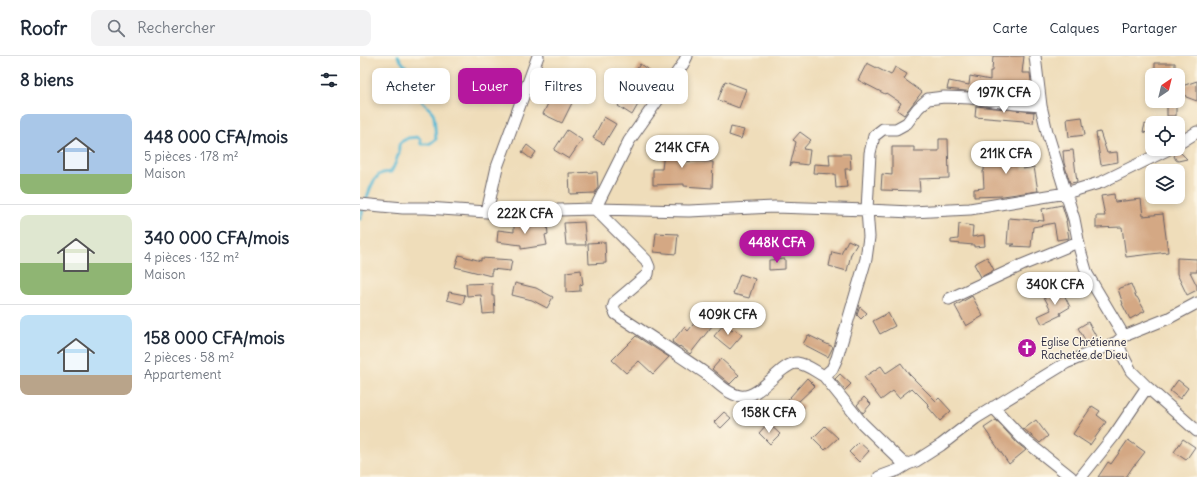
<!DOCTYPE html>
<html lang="fr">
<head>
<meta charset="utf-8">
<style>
  body { margin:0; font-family:Delius,sans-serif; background:#f2f2f3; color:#1f2937; height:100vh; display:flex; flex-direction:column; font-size:15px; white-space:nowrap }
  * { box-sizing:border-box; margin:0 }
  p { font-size:13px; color:#747a83 }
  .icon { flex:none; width:22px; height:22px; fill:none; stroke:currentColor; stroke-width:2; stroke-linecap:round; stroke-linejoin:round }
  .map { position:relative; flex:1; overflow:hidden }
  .side { display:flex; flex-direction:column; background:#fff; width:360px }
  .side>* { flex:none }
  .top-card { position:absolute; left:12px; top:12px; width:380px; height:36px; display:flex; gap:8px }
  .needle { width:26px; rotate:35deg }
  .fabs { position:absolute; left:785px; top:12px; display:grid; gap:8px }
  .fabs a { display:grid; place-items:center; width:40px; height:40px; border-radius:8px; background:#fff; box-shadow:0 2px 6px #0003; font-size:20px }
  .price { position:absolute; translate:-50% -34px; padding:0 9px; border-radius:14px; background:#fff; color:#222; font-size:13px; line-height:26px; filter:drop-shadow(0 1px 2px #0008) }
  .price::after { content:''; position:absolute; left:50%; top:24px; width:12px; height:9px; margin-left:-6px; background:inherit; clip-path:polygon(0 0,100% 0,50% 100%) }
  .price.current { background:#b5179e; color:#fff }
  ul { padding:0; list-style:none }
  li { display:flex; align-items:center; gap:12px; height:100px; padding:0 20px }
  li+li { border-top:1px solid #e0e1e3 }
  li span { display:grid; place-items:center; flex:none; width:112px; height:80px; border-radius:8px; color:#555 }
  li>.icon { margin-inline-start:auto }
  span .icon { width:48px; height:48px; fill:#fffc; stroke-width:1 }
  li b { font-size:17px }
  h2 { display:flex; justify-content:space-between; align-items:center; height:48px; padding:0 20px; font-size:17px }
  .tag { padding:0 14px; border-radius:8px; background:#fff; box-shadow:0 2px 6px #0003; font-size:14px; line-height:36px }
  .tag.current { background:#b5179e; color:#fff }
  header { display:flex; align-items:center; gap:24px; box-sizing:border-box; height:56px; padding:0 20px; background:#fff; border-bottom:1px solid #e0e1e3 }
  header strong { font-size:19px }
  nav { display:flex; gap:22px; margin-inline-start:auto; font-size:14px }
  .search { width:280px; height:36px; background:#f2f2f3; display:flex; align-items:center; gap:10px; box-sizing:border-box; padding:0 14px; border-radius:8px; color:#747a83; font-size:15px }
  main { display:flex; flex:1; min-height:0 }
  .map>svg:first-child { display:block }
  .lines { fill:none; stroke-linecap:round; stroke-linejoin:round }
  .stream { stroke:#54b7d3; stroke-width:3 }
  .building { fill:#d4a884 }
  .street-casing { stroke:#6a6367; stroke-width:13 }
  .street { stroke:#fff; stroke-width:11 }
  .labels { text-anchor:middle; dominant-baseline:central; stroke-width:3; stroke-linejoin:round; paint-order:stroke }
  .poi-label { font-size:11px; fill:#22223b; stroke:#fcf5e5; text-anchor:start }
</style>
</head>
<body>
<header>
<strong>Roofr</strong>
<div class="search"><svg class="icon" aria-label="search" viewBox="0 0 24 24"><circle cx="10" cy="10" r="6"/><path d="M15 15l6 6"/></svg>Rechercher</div>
<nav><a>Carte</a><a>Calques</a><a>Partager</a></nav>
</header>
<main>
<section class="side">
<h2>8 biens<svg class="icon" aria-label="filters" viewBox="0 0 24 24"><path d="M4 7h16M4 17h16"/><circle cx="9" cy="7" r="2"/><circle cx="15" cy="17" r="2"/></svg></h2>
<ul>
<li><span style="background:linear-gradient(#a9c7e8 75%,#8fb573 0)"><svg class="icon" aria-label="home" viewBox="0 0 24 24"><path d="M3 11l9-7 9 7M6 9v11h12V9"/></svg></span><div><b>448 000 CFA/mois</b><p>5 pièces · 178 m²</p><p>Maison</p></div></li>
<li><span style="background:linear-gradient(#dfe7d0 60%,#8fb573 0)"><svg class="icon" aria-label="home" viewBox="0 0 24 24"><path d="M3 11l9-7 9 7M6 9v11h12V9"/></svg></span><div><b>340 000 CFA/mois</b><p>4 pièces · 132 m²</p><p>Maison</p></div></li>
<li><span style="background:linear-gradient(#bfe0f5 75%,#b9a48a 0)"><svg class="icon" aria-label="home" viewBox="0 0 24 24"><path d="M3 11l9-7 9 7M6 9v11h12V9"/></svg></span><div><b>158 000 CFA/mois</b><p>2 pièces · 58 m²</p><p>Appartement</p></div></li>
</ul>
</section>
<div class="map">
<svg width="837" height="421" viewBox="0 0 837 421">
  <rect width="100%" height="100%" fill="#fcf5e5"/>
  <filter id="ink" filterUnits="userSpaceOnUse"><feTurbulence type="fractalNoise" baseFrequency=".025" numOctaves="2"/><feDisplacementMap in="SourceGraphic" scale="8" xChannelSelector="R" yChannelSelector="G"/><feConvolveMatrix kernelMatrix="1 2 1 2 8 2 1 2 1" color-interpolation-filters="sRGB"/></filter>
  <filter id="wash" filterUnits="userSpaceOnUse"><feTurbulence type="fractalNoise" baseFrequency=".012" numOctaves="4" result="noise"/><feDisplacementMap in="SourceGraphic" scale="16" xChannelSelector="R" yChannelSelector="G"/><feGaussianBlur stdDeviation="0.9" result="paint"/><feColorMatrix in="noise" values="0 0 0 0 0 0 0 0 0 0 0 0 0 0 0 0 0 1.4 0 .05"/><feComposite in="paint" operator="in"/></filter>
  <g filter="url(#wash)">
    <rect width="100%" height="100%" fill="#efddba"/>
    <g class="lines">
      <!-- stream -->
      <path class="stream" d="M0 163C5 151 9 127 19 119 22 116 27 117 31 116 35 110 36 104 39 97 39 94 38 90 40 87 40 86 47 83 48 82 51 81 55 82 58 81L60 83 61 88H69L76 83C75 78 75 60 73 57 70 52 64 49 61 43 63 41 65 41 67 40 73 37 73 31 72 25 57 24 45 12 38 0"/>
    </g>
    <g id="blocks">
      <!-- building -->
      <path class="building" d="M633 0H664L662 17H670L671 25 670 42 587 33 589 25 609 29 610 20 630 24V15H632Z
        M507 7 531 19 535 11 547 18 544 23 562 36 544 59 537 54 541 47 526 37 525 38 498 24Z
        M795 7H815V19H795Z
        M280 8 290 15 273 41 280 45 272 59 258 50 272 26 270 24Z
        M365 25 386 33 379 52 358 44Z
        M837 25V45L826 41 822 30Z
        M193 37 212 47 202 67 183 58Z
        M807 45H816V60H807Z
        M616 50 674 56 673 67 664 66V65L615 61Z
        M244 61 256 68 244 88 233 82Z
        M722 61 725 79 709 81 707 63Z
        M785 68 792 70V78L783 76Z
        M371 71 384 74 381 83 369 79Z
        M207 74 222 84 209 103 194 94Z
        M440 76 451 84 443 93 450 94 448 109 432 107 430 110 436 86 433 84Z
        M740 76 747 97 757 96 758 106 741 109 736 77Z
        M306 81 322 84 318 105 353 106 352 132 324 130V128L293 129V113H302Z
        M579 83H588L589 122 559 123 560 135 521 134 522 118 532 119V91H554V95H579Z
        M167 89 176 96 171 103 162 96Z
        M658 93 663 113 674 111 678 135 643 140 614 141V133L624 132 623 115H624L625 94 649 95Z
        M713 94 717 126 710 127 704 107 703 95Z
        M817 96 821 97 827 103 818 105 816 104 814 100Z
        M469 98H490L491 113H485L487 131 476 132 475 118 453 117 454 108 470 109Z
        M237 116 238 131 235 137 210 138 209 117Z
        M754 138 755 146 781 143 783 160 803 158 808 196 766 201 762 171 736 172V160H745L741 140Z
        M702 149 707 165H706L709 182 697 184 694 167 673 171 671 191 651 190 655 188H647L649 162 684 165 682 153Z
        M169 165V168L183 166 184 170 187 169 188 178 185 179 187 189 161 193V189L137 186 138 174 154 176V166Z
        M224 166 226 189H206L204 167Z
        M599 168 613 170 612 181 624 179 625 190 614 191V189L591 187V184L598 183Z
        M296 177 318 178 316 198 294 196Z
        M404 178 413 183 406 197 396 193Z
        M488 184 497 188 491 198 487 215 469 210 472 196 481 198Z
        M245 186 246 207 229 208 228 187Z
        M99 199 121 205V202L152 204 150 215 132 213V216H131V220L95 211Z
        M627 201 634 214 621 221 614 208Z
        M817 202 837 203V216H830L837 230V234L827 239 817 218Z
        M425 203V213L409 214V204Z
        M221 214 223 228 220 229V235L206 236V216Z
        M380 218 395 223 389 242 373 238Z
        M132 227V240H134L135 257 123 258 121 239 107 240 106 228Z
        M155 227 176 232 193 241 187 252 172 244 152 239Z
        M771 228 776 241H777L785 255 770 263 762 248H763L758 233Z
        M701 232 710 251 700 257 701 259 682 268 678 260 691 254 684 241Z
        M89 236 105 239 103 248 87 244Z
        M612 240 623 260 606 270 595 250Z
        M500 251 507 257 501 263 497 259 499 253Z
        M528 257 535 270 520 278 513 265Z
        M340 260 352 270 330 298 320 290 319 291 312 286 324 271 328 275Z
        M728 266 737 282 727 287 718 272Z
        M364 268 372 275 374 273 382 279 370 293 354 280Z
        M448 279 473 291 468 301 443 288Z
        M276 280 309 301 293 318 279 305 266 317 252 304Z
        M361 303 379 319 370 328 352 313Z
        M541 307 549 318 576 345 579 342 591 355 580 365 568 351 570 350 552 332 539 342 533 335 521 344 504 321 521 310 526 317Z
        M480 318 491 328 485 334 475 323Z
        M447 322 455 330 438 346 444 351 434 362 422 350Z
        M818 324 828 332 820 343 810 335Z
        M504 341 511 348 503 357 497 349Z
        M732 350 740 355 737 359 746 366 730 389 713 378Z
        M364 356 371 362 361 372 354 366Z
        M636 364 657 387 666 394 649 408 624 372Z
        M676 364 688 380 680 387 664 373Z
        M408 367 420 378 410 388 399 377Z
        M465 370 478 382 465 394 453 382Z
        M823 383 835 391 826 404 814 396Z
        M768 384 785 396 775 409H774L766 421H738L748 406 751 408Z
        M499 386 509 395 499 406 489 396Z"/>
    </g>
  </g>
  <g filter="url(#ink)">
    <use href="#blocks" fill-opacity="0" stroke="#6a6367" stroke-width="1"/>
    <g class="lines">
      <!-- street casing -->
      <g class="street-casing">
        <path id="street" d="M178 0 137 111 127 156 235 153 286 204 289 211 288 218 255 246 253 252 256 258C286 278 316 297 345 317 356 325 367 338 380 340 401 343 420 307 437 307 447 308 456 316 464 320
          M327 0 323 8 269 85 235 153 329 155 415 151 507 154 552 156 610 153 706 137 742 126 809 93
          M675 0 681 50 687 76 714 163 720 194 727 218 764 280
          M681 50 656 48 610 42 584 41 568 43 558 52 547 67 536 73H523L514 80 510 97 507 154 509 181 506 203 477 302 472 313 464 320 502 367 540 404 548 408 556 405 581 389 616 362 706 307 757 286 764 280 809 262 837 247
          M818 88 837 76
          M0 148 43 152H66L127 156
          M589 243 662 209 718 186
          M757 286 763 300 771 315 787 331 837 375
          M633 351 662 382 711 421
          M519 421 538 414 548 408
          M721 421 753 381 787 331"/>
      </g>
      <!-- street -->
      <use href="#street" class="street"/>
    </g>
  </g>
  <!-- icons -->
  <defs>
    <g id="church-disc" transform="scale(1)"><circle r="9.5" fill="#b5179e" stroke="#fcf5e5"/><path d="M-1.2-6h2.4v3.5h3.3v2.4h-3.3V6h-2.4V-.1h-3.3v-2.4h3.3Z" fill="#fff"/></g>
  </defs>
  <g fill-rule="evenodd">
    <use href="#church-disc" x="667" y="292"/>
  </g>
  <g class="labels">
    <!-- poi labels -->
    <g class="poi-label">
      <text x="681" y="286">Eglise Chrétienne<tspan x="681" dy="13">Rachetée de Dieu</tspan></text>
    </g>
  </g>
</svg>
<div class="fabs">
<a><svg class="needle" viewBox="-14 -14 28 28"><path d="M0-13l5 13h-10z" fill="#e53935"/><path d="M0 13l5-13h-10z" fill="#747a83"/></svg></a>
<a><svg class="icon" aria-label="locate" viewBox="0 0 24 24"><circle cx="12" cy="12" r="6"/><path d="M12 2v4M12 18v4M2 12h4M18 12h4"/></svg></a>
<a><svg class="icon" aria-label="layers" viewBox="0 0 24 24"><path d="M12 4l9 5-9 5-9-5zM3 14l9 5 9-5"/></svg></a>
</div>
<b class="price" style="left:644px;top:58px">197K CFA</b>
<b class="price" style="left:322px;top:113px">214K CFA</b>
<b class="price" style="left:646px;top:119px">211K CFA</b>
<b class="price" style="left:165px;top:179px">222K CFA</b>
<b class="price current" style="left:417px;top:208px">448K CFA</b>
<b class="price" style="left:695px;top:250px">340K CFA</b>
<b class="price" style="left:368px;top:280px">409K CFA</b>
<b class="price" style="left:409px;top:378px">158K CFA</b>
<div class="top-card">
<a class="tag">Acheter</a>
<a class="tag current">Louer</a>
<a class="tag">Filtres</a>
<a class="tag">Nouveau</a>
</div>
</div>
</main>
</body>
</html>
